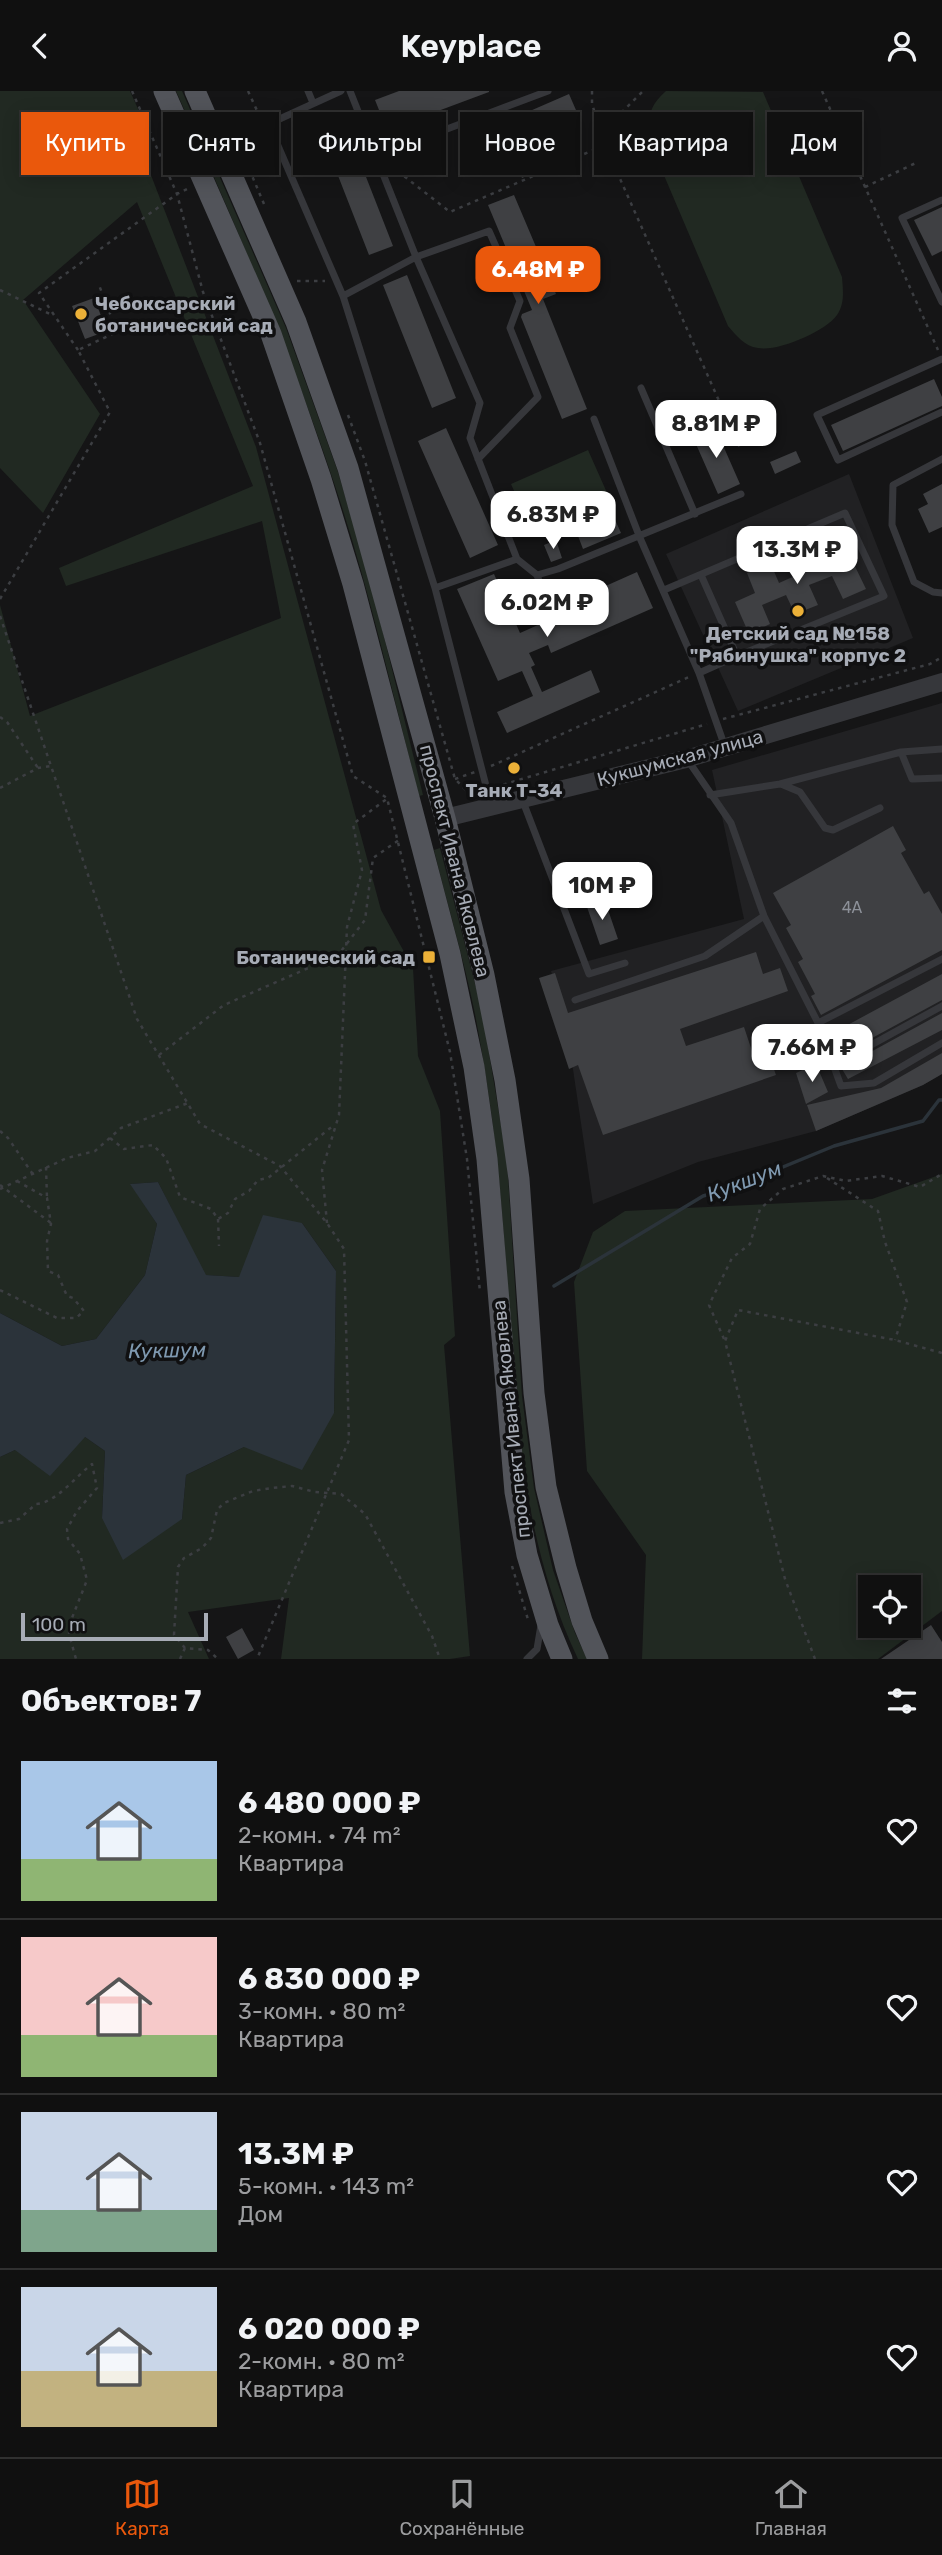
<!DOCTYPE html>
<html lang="ru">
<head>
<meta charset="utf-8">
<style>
  body { margin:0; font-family:Rubik,sans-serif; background:#191919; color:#f1f3f6; height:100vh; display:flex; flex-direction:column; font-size:26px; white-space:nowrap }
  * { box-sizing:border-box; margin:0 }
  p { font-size:23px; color:#9c9d9f }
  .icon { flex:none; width:38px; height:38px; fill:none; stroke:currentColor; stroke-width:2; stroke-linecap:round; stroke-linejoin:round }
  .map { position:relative; height:1568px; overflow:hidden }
  .side { display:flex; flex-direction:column; background:#101010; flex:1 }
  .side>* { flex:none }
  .guide { position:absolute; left:21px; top:21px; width:901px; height:63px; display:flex; gap:14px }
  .fabs { position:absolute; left:858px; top:1484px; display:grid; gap:14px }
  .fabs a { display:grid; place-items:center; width:63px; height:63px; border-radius:0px; background:#101010; box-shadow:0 4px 18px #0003,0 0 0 2px #303030; font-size:35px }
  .scale { position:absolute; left:21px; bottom:18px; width:187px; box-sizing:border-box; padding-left:7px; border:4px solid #a7acb6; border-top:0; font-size:19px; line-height:24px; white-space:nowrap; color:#a7acb6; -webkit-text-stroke:5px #101011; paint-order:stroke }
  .price { position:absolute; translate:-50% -60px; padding:0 16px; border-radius:14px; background:#fff; color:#222; font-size:23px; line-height:46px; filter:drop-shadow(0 2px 4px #0008) }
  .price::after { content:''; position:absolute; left:50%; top:42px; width:21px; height:16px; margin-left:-10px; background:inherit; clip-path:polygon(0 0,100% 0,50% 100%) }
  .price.current { background:#ea580c; color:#fff }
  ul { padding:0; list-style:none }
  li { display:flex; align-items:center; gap:21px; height:175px; padding:0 21px }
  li+li { border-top:2px solid #303030 }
  li span { display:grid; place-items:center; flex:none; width:196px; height:140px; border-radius:0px; color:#555 }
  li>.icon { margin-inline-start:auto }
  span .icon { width:84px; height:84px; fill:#fffc; stroke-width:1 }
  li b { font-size:30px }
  h2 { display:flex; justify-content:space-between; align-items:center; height:84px; padding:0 21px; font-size:30px }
  .tag { padding:0 24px; border-radius:0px; background:#101010; box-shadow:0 4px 18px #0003,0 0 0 2px #303030; font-size:24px; line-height:63px }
  .tag.current { background:#ea580c; color:#fff }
  header { display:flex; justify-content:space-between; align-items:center; height:91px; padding:0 21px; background:#101010; font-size:32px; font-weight:600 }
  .dock { display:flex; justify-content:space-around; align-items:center; height:98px; border-top:2px solid #303030; background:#101010; font-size:19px; color:#9c9d9f }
  .dock a { display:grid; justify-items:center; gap:4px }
  .dock .current { color:#ea580c }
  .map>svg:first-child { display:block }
  .built { fill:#212123 }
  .green { fill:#212922; fill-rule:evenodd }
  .water { fill:#2b333a }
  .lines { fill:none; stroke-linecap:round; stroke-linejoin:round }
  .stream { stroke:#2b333a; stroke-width:3.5 }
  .building { fill:#3f4043 }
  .path { stroke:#3c3e42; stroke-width:2.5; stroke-dasharray:3.5 5; stroke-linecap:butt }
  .service { stroke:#36373b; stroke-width:7 }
  .tertiary { stroke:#36373b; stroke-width:18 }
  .primary { stroke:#52545a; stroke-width:21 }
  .poi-dot { fill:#ebb038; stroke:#101011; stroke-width:2.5 }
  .labels { text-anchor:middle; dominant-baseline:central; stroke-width:7; stroke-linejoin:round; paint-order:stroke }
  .number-label { font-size:16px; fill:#8d9199 }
  .poi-label { font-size:19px; font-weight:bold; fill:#a7acb6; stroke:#101011 }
  .street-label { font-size:19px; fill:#a7acb6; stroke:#101011 }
  .water-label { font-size:21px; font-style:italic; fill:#7f99b0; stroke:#101011 }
</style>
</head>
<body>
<header><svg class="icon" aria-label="back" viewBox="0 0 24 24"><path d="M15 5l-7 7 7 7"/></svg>Keyplace<svg class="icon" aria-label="person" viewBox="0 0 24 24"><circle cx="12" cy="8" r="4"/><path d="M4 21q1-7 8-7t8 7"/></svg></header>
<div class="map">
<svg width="942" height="1568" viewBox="0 0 942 1568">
  <rect width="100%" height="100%" fill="#151516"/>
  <!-- built -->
  <path class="built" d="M849 383 913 547 738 620 666 463Z
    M942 612V983L923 994 816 1040 698 1071 593 1113 567 938 551 880 744 828 712 679Z"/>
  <!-- green -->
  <path class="green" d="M0 0H130L151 47 149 79 256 356 381 819 413 877 418 965 440 1020 455 1245 444 1254 470 1565 450 1568H281L289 1507 188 1521 209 1568H0V1366L15 1359 85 1346 105 1360 102 1427 182 1428 186 1384 244 1356 334 1322 336 1180 302 1132 239 1186 205 1184 158 1091 131 1093 157 1133 145 1184 96 1248 62 1255 0 1222V514L30 625 281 527 262 430 66 495 59 477 253 395 137 111 23 209 100 323 43 422 0 377Z
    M176 0H182L286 237 338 381 371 493 423 704 419 705C391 597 367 488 331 383 287 252 232 126 176 0Z
    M666 0 763 1 842 186C843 200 845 212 837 224 826 240 778 261 758 257 744 255 737 245 728 235L649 49C647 27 649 15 666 0Z
    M588 359 608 404 531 438 511 393Z
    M440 757 482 920 507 1070 522 1305 534 1397 553 1479 575 1542 587 1568H578C504 1413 516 1236 497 1070 492 1021 484 971 475 923 464 868 447 813 434 759Z
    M942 1083V1520L878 1568H642L646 1464 587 1380 574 1191 593 1141 625 1120 872 1108ZM870 1496H908V1535H870Z"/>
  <!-- water -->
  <path class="water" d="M158 1091 206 1184 239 1186 263 1124 302 1132 336 1180 334 1322 302 1379 244 1356 186 1384 182 1428 123 1469 102 1427 105 1360 85 1346 50 1385 15 1359 0 1366V1222L62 1255 96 1248 145 1184 157 1133 130 1093Z"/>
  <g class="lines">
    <!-- stream -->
    <path class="stream" d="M554 1195 703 1105 734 1096 834 1055 923 1030 939 1009H942"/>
  </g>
  <!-- building -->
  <path class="building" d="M399 0H489V1L387 39 375 9Z
    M569 3 579 26 550 39 563 69 522 87 509 57 473 72 463 49Z
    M352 50 393 155 369 164 328 59Z
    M514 104 556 203 543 208 587 318 562 328 521 226 522 223 532 219 488 114Z
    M942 116V160L932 165 914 129Z
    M407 184 456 307 432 317 383 194Z
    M94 207 107 240 85 248 72 215Z
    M934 288 942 306V315L843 360 831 334Z
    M714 334 740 393 718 403 692 344Z
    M446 337 498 454 470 467 418 350Z
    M796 360 801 371 775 383 770 371Z
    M942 393V436L929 442 918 418 928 413 923 403Z
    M612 422 621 442 583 458 575 437Z
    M556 449 562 467 551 471 544 454Z
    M821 452 830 472 849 463 866 498 843 508 832 485 809 494 818 514 795 523 786 504 762 514 770 533 749 543 735 511 755 502 747 482 770 471 779 492 806 480 798 461Z
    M637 481 653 517 551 562 548 554 529 562 535 574 531 576 542 601 591 579 600 601 507 642 497 621 533 605 522 580 498 590 457 498 494 483 520 542 538 534 535 526 551 521 554 518Z
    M893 735 906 759 901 762 924 803 929 800 942 823V859L821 924 811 905 815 903 798 871 803 868 786 837 791 834 773 802Z
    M604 807 618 848 600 854 586 813Z
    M756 861 763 883 780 877 788 900 680 938 686 955 744 936 756 972 770 967 776 984 603 1044 578 974 569 978 539 887 555 882 568 922Z
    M942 883V909L839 965 829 944Z
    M942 922V939L848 988 842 978 845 975Z
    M942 962V983L923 994 816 1040 807 1014 881 997Z
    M816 973 828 1001 806 1013 796 982Z
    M931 1534 942 1551V1568H881Z
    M242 1537 254 1559 238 1568 226 1546Z"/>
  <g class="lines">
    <!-- path -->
    <path class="path" d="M132 0 177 103 203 201 260 352 353 685 387 707 450 961 467 1068 480 1201
      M248 0 260 26
      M592 0V13L605 54 740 357
      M822 0 938 259
      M391 75 450 121 605 54 616 27 643 0
      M865 96 918 71
      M264 113 247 73 272 62
      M297 190H325
      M0 199 52 224
      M78 259 39 202 177 103 189 97
      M348 324 365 370 455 688 474 707
      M0 508 110 321 78 259 117 241 99 194
      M0 525 137 928 200 1033 280 1075 327 1132 344 1158 349 1349 257 1568
      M0 626 7 631 38 677
      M723 628 930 573 942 566
      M491 675 689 586
      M455 688 475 681
      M495 696 707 633
      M0 697 38 677 51 675
      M159 964 224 914 338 864 365 829 373 767 399 749
      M0 1040 8 1047 32 1082
      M110 1047 124 1058 153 1054 166 1067 180 1106 211 1118 218 1128 228 1122 235 1108 249 1100 258 1089 268 1087 334 1034
      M46 1076 47 1107
      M827 1087 878 1120 885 1151 907 1211 895 1249
      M0 1094 51 1132
      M0 1098 67 1067 95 1060 121 1037 188 1012
      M218 1128 219 1155
      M327 1132 322 1079 339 1024 347 836 362 779 353 733 388 707
      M0 1199 57 1227H76L84 1220 73 1207 67 1205 58 1184 48 1180 47 1150 51 1133 47 1107 17 1090
      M724 1248 709 1214 732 1167 750 1153 760 1118 783 1098 823 1085 846 1090 882 1085 920 1096 942 1083
      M0 1432 19 1428 36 1413C56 1412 75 1386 92 1373L97 1397 77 1420 67 1438 68 1448 80 1463 87 1489 70 1532 69 1543 76 1568
      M512 1475 529 1532
      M185 1557 174 1544 178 1476 184 1467 202 1457 211 1447 217 1419 224 1412 253 1400 272 1397 292 1395 315 1401 341 1403 365 1423 432 1545 440 1568
      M180 1568 185 1557 208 1559 218 1568
      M815 1568 785 1488 725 1250 738 1219 895 1249 942 1262"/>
    <!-- service -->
    <path class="service" d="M308 0 313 12
      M350 0 416 166 480 312 470 347 517 468 435 497
      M269 34 343 205 435 497 491 714
      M220 55 341 0
      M378 64 548 0
      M942 109 902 127 942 211
      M343 205 416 166 489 140 520 210 510 237 538 306 478 368
      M942 268 817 324 838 369 942 321
      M641 297 695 423
      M594 328 640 447 699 582 725 656
      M942 368 893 394 892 434 914 491 933 501 942 502
      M517 468 537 484 558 478 741 403
      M537 484 548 516
      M664 499 845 422 884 505 737 565
      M699 582 737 565 701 484
      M901 661 912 688 942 687
      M687 668 731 732 764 825 818 932 841 995 874 992 942 952
      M781 693 800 701 825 737 833 739 880 717
      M710 704 780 693 901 661 942 658
      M522 708 589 883 625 872
      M575 909 705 865 764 825
      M818 932 942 868
      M833 975 942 915
      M527 1568 537 1558 541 1534"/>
    <!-- tertiary -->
    <path class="tertiary" d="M445 727 686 668 942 591"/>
    <!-- primary -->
    <path class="primary" d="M164 0 271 243 321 388 353 493 450 863 474 976 487 1068 515 1401 527 1464 548 1534 562 1568
      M195 0 296 231 348 377 445 727 484 884 505 989 519 1088 534 1302 546 1396 566 1477 582 1530 598 1568"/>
  </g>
  <!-- markers -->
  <g class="poi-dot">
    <circle cx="81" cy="223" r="7"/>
    <circle cx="798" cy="520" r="7"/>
    <circle cx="514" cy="677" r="7"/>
    <rect x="422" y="859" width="14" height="14" rx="3.5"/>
  </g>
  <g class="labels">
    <!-- number labels -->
    <g class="number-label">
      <text x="852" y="816">4А</text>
    </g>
    <!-- poi labels -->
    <g class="poi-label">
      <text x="95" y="212" text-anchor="start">Чебоксарский<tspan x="95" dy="22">ботанический сад</tspan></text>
      <text x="798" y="542">Детский сад №158<tspan x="798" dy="22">"Рябинушка" корпус 2</tspan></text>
      <text x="514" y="699">Танк Т-34</text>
      <text x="415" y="866" text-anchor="end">Ботанический сад</text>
    </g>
    <!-- street labels -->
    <g class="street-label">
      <text transform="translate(680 667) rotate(-15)">Кукшумская улица</text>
      <text transform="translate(455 770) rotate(76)">проспект Ивана Яковлева</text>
      <text transform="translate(511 1328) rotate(-96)">проспект Ивана Яковлева</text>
    </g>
    <!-- water labels -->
    <g class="water-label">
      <text transform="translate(744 1090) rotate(-21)">Кукшум</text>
      <text transform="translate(167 1259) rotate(-1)">Кукшум</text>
    </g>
  </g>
</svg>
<div class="fabs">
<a><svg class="icon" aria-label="locate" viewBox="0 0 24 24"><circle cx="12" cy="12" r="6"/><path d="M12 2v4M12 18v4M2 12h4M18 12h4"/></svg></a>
</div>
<div class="scale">100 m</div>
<b class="price current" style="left:538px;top:215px">6.48M ₽</b>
<b class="price" style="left:716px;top:369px">8.81M ₽</b>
<b class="price" style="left:553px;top:460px">6.83M ₽</b>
<b class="price" style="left:797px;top:495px">13.3M ₽</b>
<b class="price" style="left:547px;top:548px">6.02M ₽</b>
<b class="price" style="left:602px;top:831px">10M ₽</b>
<b class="price" style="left:812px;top:993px">7.66M ₽</b>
<div class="guide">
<a class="tag current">Купить</a>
<a class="tag">Снять</a>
<a class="tag">Фильтры</a>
<a class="tag">Новое</a>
<a class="tag">Квартира</a>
<a class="tag">Дом</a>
</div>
</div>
<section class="side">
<h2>Объектов: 7<svg class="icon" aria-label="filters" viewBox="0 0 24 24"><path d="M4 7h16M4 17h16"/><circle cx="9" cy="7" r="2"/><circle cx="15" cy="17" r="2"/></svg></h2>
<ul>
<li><span style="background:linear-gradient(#a9c7e8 70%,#8fb573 0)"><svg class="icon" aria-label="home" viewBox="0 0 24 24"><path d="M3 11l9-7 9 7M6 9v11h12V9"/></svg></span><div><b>6 480 000 ₽</b><p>2-комн. · 74 m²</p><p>Квартира</p></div><svg class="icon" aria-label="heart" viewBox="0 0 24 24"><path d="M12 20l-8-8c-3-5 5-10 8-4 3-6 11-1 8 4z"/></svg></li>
<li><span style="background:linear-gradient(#f6c9c9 70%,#8fb573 0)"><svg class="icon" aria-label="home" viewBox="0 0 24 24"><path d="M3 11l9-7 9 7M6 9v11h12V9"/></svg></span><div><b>6 830 000 ₽</b><p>3-комн. · 80 m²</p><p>Квартира</p></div><svg class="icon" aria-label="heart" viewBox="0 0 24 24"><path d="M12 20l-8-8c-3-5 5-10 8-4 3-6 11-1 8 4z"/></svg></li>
<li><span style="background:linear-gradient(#c9d6e8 70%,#7fa58c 0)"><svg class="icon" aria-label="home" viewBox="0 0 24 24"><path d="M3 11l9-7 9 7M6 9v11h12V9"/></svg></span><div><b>13.3M ₽</b><p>5-комн. · 143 m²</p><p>Дом</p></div><svg class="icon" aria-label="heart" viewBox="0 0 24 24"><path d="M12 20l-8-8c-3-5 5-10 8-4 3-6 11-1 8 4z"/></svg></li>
<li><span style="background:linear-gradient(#c9d6e8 60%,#c2b280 0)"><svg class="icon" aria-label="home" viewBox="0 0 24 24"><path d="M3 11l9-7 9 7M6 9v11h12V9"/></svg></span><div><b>6 020 000 ₽</b><p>2-комн. · 80 m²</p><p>Квартира</p></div><svg class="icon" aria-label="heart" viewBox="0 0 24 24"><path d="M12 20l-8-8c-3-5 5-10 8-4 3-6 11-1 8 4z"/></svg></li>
</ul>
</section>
<nav class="dock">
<a class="current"><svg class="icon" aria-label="map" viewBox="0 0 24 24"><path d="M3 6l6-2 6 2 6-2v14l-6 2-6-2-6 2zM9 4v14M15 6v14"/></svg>Карта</a>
<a><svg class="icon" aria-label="saved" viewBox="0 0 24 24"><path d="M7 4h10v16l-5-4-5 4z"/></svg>Сохранённые</a>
<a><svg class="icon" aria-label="home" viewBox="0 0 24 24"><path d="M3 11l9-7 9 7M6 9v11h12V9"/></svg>Главная</a>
</nav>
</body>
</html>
